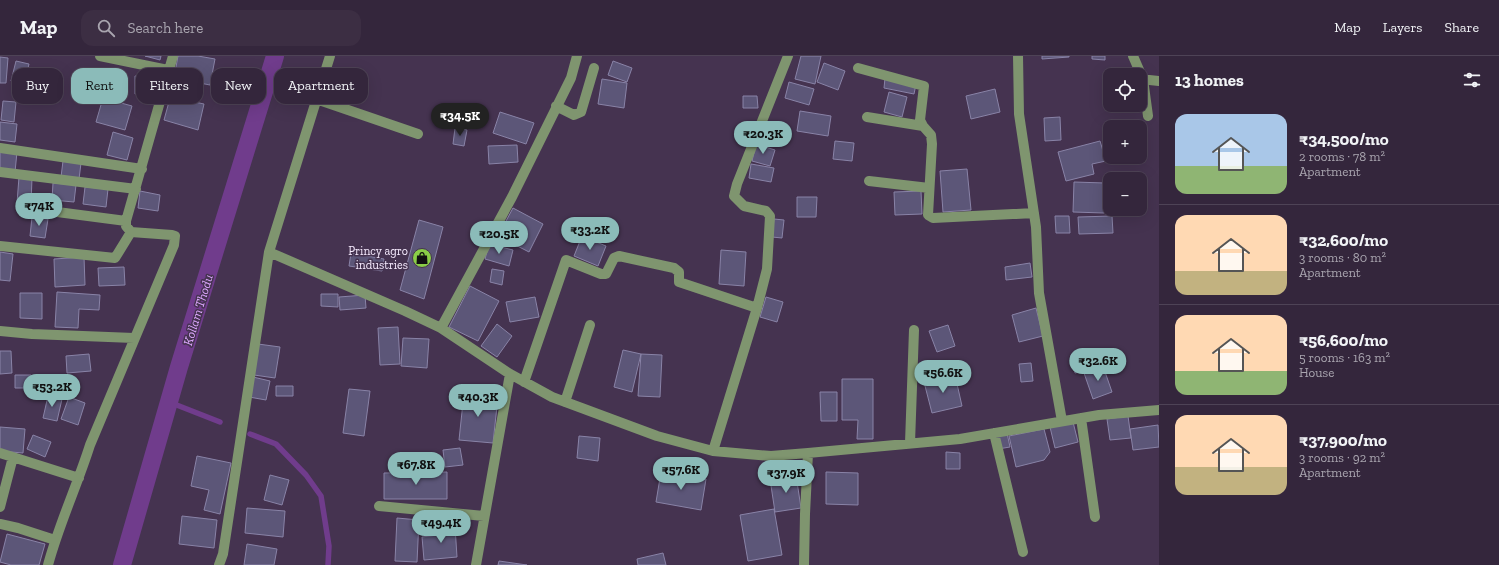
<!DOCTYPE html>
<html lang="en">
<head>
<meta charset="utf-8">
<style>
  body { margin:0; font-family:"Zilla Slab",serif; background:#3c2e43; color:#f1f3f6; height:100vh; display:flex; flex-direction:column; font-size:15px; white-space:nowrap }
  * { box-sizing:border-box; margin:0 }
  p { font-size:13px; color:#a9a5af }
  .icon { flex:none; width:22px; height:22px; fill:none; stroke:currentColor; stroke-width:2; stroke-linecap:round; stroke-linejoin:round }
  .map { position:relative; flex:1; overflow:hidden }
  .sheet { display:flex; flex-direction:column; background:#34263c; width:340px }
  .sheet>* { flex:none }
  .guide { position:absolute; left:12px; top:12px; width:380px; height:36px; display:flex; gap:8px }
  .tools { position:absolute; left:1103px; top:12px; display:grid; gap:8px }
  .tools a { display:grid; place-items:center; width:44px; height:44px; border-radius:8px; background:#34263c; box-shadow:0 4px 16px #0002,0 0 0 1px #4e4356; font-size:20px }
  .price { position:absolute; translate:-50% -34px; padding:0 9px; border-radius:14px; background:#8bbbb9; color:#111; font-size:13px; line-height:26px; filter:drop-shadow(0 1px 2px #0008) }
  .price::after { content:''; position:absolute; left:50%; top:24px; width:12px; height:9px; margin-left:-6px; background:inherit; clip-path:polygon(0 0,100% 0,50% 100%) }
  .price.active { background:#222; color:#fff }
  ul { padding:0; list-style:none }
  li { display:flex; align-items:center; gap:12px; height:100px; padding:0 16px }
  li+li { border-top:1px solid #4e4356 }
  li span { display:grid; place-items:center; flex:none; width:112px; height:80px; border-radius:12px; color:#555 }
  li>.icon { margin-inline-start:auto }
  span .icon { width:48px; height:48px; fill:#fffc; stroke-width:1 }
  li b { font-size:17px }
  h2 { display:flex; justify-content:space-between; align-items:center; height:48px; padding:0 16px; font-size:17px }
  .pill { padding:0 14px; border-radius:12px; background:#34263c; box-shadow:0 4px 16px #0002,0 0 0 1px #4e4356; font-size:14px; line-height:36px }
  .pill.active { background:#8bbbb9; color:#111 }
  header { display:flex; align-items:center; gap:24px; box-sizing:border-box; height:56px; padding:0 20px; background:#34263c; border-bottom:1px solid #4e4356 }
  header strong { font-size:19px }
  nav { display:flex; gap:22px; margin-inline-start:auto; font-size:14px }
  .search { width:280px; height:36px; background:#3c2e43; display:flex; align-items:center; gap:10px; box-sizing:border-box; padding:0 14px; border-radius:12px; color:#a9a5af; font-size:15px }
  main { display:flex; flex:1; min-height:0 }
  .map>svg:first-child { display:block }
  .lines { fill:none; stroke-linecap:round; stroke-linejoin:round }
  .stream { stroke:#703c8c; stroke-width:5.5 }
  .canal { stroke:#703c8c; stroke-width:18 }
  .building { fill:#5c5678; stroke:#8983a7 }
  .minor { stroke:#7f956f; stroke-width:10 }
  .labels { text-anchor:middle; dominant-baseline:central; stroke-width:3; stroke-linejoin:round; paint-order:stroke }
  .poi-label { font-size:12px; fill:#f7ecff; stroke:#453350; text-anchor:end }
  .water-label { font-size:13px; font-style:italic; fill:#dea8ff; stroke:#453350 }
</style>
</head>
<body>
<header>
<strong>Map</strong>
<div class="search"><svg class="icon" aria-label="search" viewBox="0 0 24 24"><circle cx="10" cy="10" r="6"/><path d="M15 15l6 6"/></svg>Search here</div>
<nav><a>Map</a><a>Layers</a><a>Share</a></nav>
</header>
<main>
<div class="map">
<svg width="1159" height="509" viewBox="0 0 1159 509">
  <rect width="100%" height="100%" fill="#453350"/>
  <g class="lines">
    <!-- stream -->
    <path class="stream" d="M169 346 220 366
      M250 378 276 388 306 419 321 440 329 490 328 509"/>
    <!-- canal -->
    <path class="canal" d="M122 509 179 311 275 0"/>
  </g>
  <!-- building -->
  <path class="building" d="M145 0H161L160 4Z
    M178 0H198L215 3 210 29 174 22Z
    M801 0H821L815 28 795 23Z
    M1042 0H1069V1L1042 3Z
    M1092 0H1105V4L1092 3Z
    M0 1 8 2 6 27H0Z
    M16 5 29 8 24 28 11 25Z
    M613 5 632 12 627 26 608 19Z
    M824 7 845 15 838 34 817 26Z
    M135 20H152V38H135Z
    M885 22 916 28 914 38 884 32Z
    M602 23 627 27 624 52 598 48Z
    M175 24 194 29 190 45 204 48 198 74 164 64Z
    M789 26 814 33 809 49 785 42Z
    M995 33 1000 56 971 63 966 40Z
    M889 36 907 41 902 61 884 56Z
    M743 40H757L758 52H743Z
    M103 42 132 50 125 74 96 66Z
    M3 45 16 46 14 66 1 64Z
    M800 55 831 60 828 80 797 75Z
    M500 56 534 67 526 88 493 77Z
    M1060 61 1061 84 1045 85 1044 62Z
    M0 66 17 68 15 86 0 84Z
    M455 72 467 74 464 90 453 88Z
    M113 76 133 82 127 104 107 99Z
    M835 85 854 87 852 105 833 103Z
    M1100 85 1106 105 1092 108 1094 118 1066 125 1058 96Z
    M756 88 775 94 770 110 752 105Z
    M517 89 518 106 489 108 488 90Z
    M0 94 17 96 15 116 0 115Z
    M63 105 81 107 79 123 61 121Z
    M751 108 774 112 771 126 749 122Z
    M967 113 971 154 943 156 940 115Z
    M19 121 32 122 31 148 17 147Z
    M1074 126 1105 127 1104 157 1073 156Z
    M53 127 76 129 74 146 52 144Z
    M85 131 108 133 106 151 83 148Z
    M140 135 160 139 158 155 138 152Z
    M921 135 922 158 895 159 894 136Z
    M797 141H817L816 161H797Z
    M513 152 543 168 529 196 498 180Z
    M1055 160H1069L1070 177H1056Z
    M1112 160 1113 177 1079 178 1078 161Z
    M32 161 48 163 45 182 30 180Z
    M774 163 784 164 782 182 772 181Z
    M419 164 443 171 424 243 400 234Z
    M582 180 606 190 598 210 574 200Z
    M489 188 513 194 509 210 485 203Z
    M721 194 746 196 744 230 719 228Z
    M0 196 13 198 10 225 0 224Z
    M351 197 384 203 382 215 349 210Z
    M84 201 85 229 55 231 54 203Z
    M1030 207 1032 221 1006 224 1005 211Z
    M124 211 125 229 99 230 98 212Z
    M492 213 504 215 502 229 490 226Z
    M470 230 499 245 478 285 449 271Z
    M57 236 100 239 99 254 79 253 78 272 55 271Z
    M20 237H42V263L20 262Z
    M321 238H338V251L321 250Z
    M365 239 366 252 340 254 339 241Z
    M535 241 539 261 510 266 506 246Z
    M766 241 783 246 777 266 760 261Z
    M1036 252 1043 280 1019 286 1012 259Z
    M497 268 512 280 497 301 481 290Z
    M948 269 955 290 937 296 929 275Z
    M398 271 400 308 380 309 378 272Z
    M403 282 429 283 427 312 401 310Z
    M258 288 280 291 275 322 254 319Z
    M1092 293 1097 312 1075 317 1071 299Z
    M623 294 641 298 632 336 614 331Z
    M0 295H11L12 317 0 318Z
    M89 298 91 315 67 317 66 300Z
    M641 298 662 299 660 341 638 340Z
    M1031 307 1033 325 1021 326 1019 308Z
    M1103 310 1112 336 1093 343 1084 317Z
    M15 319H31V332H15Z
    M955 319 962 350 932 357 924 326Z
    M253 321 270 325 266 344 249 341Z
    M842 323H873V383H857L858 364H842Z
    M276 330H293V340H276Z
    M349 333 370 335 364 380 343 377Z
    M820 336H837V365H821Z
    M464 337 498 341 493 387 459 384Z
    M48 340 62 343 57 365 43 362Z
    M69 341 85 347 78 369 61 363Z
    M1128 360 1131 382 1110 384 1107 363Z
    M1073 366 1078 386 1055 392 1050 371Z
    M1158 369 1159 391 1133 394 1130 373Z
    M0 371 25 373 23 397 0 395Z
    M1044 373 1050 396 1044 404 1016 411 1009 380Z
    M1007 377 1010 391 998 393 995 380Z
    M33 379 51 386 45 401 27 393Z
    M579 380 600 382 598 405 577 402Z
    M460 392 463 409 445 411 443 394Z
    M946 396 960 397V413H946Z
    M197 400 231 407 220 458 204 454 209 434 191 430Z
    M447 416V443H384V417Z
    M661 416 706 423 701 454 656 446Z
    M826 416 858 417V449L826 448Z
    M270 419 289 424 282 449 264 444Z
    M796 419 801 452 775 456 770 423Z
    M247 452 285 455 283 481 245 477Z
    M774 453 782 499 748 505 740 459Z
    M182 460 217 464 214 492 179 488Z
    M397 462 419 464 417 506 395 505Z
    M455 470 457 501 424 504 422 481 438 479 437 472Z
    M7 478 45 488 39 509H11L0 506Z
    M247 488 277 493 274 509H244Z
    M663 497 666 509H638L637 503Z
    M499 505 527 509H498Z"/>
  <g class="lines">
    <!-- minor -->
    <path class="minor" d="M100 0 168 14
      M1018 0 1019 58 1036 171 1039 237 1062 365
      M1133 0 1143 23 1148 60
      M858 12 924 30 920 64 923 70 931 79 932 88 928 159 933 162 1034 157
      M1140 23 1159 25
      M316 43 418 78
      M556 50 574 59 581 56 594 12
      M867 61 923 70
      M0 92 142 113
      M0 116 136 133
      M869 125 929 132
      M42 154 126 165
      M0 190 115 202 131 176
      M269 196 330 0
      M441 272 512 141 571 22 577 0
      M0 275 32 278 134 282
      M524 326 566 204 601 218H606L614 202 619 200 674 212 679 216V226L757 252
      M565 346 590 269
      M1081 362 1095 461
      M994 377 1023 496
      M910 387 914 274
      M713 395 757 252 767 213 770 160 766 155 744 150 734 140 737 128 788 0
      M0 397 79 422
      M379 450 484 460
      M0 451 13 401
      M0 468 18 472 55 484
      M48 509C59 468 77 430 90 389L174 189 175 180 172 179 131 176 126 170V165L173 0
      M219 509 223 498 269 196 405 255 441 272 510 318 552 341 657 380 713 395 771 400 808 397 960 383 1099 359 1159 354
      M476 509 510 318
      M804 509 805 458 808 397"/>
  </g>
  <!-- icons -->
  <defs>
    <g id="shop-disc" transform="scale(1)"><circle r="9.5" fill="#8ace47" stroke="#453350"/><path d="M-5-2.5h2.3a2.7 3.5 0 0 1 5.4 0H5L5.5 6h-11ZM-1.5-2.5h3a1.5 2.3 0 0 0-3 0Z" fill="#111"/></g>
  </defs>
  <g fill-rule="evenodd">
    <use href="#shop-disc" x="422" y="202"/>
  </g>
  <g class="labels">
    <!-- poi labels -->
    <g class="poi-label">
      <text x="408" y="195">Princy agro<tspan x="408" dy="14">industries</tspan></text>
    </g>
    <!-- water labels -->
    <g class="water-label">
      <text transform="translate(198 254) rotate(-73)">Kollam Thodu</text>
    </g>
  </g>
</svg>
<div class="tools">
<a><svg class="icon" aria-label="locate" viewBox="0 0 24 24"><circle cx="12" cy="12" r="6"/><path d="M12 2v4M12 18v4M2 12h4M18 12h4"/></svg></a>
<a>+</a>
<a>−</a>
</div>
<b class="price active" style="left:460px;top:81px">₹34.5K</b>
<b class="price" style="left:763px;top:99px">₹20.3K</b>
<b class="price" style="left:39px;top:171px">₹74K</b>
<b class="price" style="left:590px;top:195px">₹33.2K</b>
<b class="price" style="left:499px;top:199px">₹20.5K</b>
<b class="price" style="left:1098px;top:326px">₹32.6K</b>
<b class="price" style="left:943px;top:338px">₹56.6K</b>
<b class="price" style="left:52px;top:352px">₹53.2K</b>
<b class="price" style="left:478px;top:362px">₹40.3K</b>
<b class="price" style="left:416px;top:430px">₹67.8K</b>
<b class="price" style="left:681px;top:435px">₹57.6K</b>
<b class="price" style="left:786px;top:438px">₹37.9K</b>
<b class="price" style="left:441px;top:488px">₹49.4K</b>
<div class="guide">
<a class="pill">Buy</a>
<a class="pill active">Rent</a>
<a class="pill">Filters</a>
<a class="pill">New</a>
<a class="pill">Apartment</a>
</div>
</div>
<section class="sheet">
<h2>13 homes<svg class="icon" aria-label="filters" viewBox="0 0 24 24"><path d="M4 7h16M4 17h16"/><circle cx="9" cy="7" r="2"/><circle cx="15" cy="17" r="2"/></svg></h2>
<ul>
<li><span style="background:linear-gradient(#a9c7e8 65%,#8fb573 0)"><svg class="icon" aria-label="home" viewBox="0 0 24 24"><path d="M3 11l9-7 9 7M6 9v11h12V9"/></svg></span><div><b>₹34,500/mo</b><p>2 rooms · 78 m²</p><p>Apartment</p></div></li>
<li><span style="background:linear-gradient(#ffd9b3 70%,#c2b280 0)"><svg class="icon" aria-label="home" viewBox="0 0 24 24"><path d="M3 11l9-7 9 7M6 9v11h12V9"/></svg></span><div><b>₹32,600/mo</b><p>3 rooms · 80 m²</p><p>Apartment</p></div></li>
<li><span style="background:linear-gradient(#ffd9b3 70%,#8fb573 0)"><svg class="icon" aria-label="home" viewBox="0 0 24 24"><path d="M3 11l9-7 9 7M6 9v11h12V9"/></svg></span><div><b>₹56,600/mo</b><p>5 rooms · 163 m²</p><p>House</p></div></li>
<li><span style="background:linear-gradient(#ffd9b3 65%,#c2b280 0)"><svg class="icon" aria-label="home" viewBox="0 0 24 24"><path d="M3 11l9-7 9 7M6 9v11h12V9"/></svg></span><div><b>₹37,900/mo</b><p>3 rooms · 92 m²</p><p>Apartment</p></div></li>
</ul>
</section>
</main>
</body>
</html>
